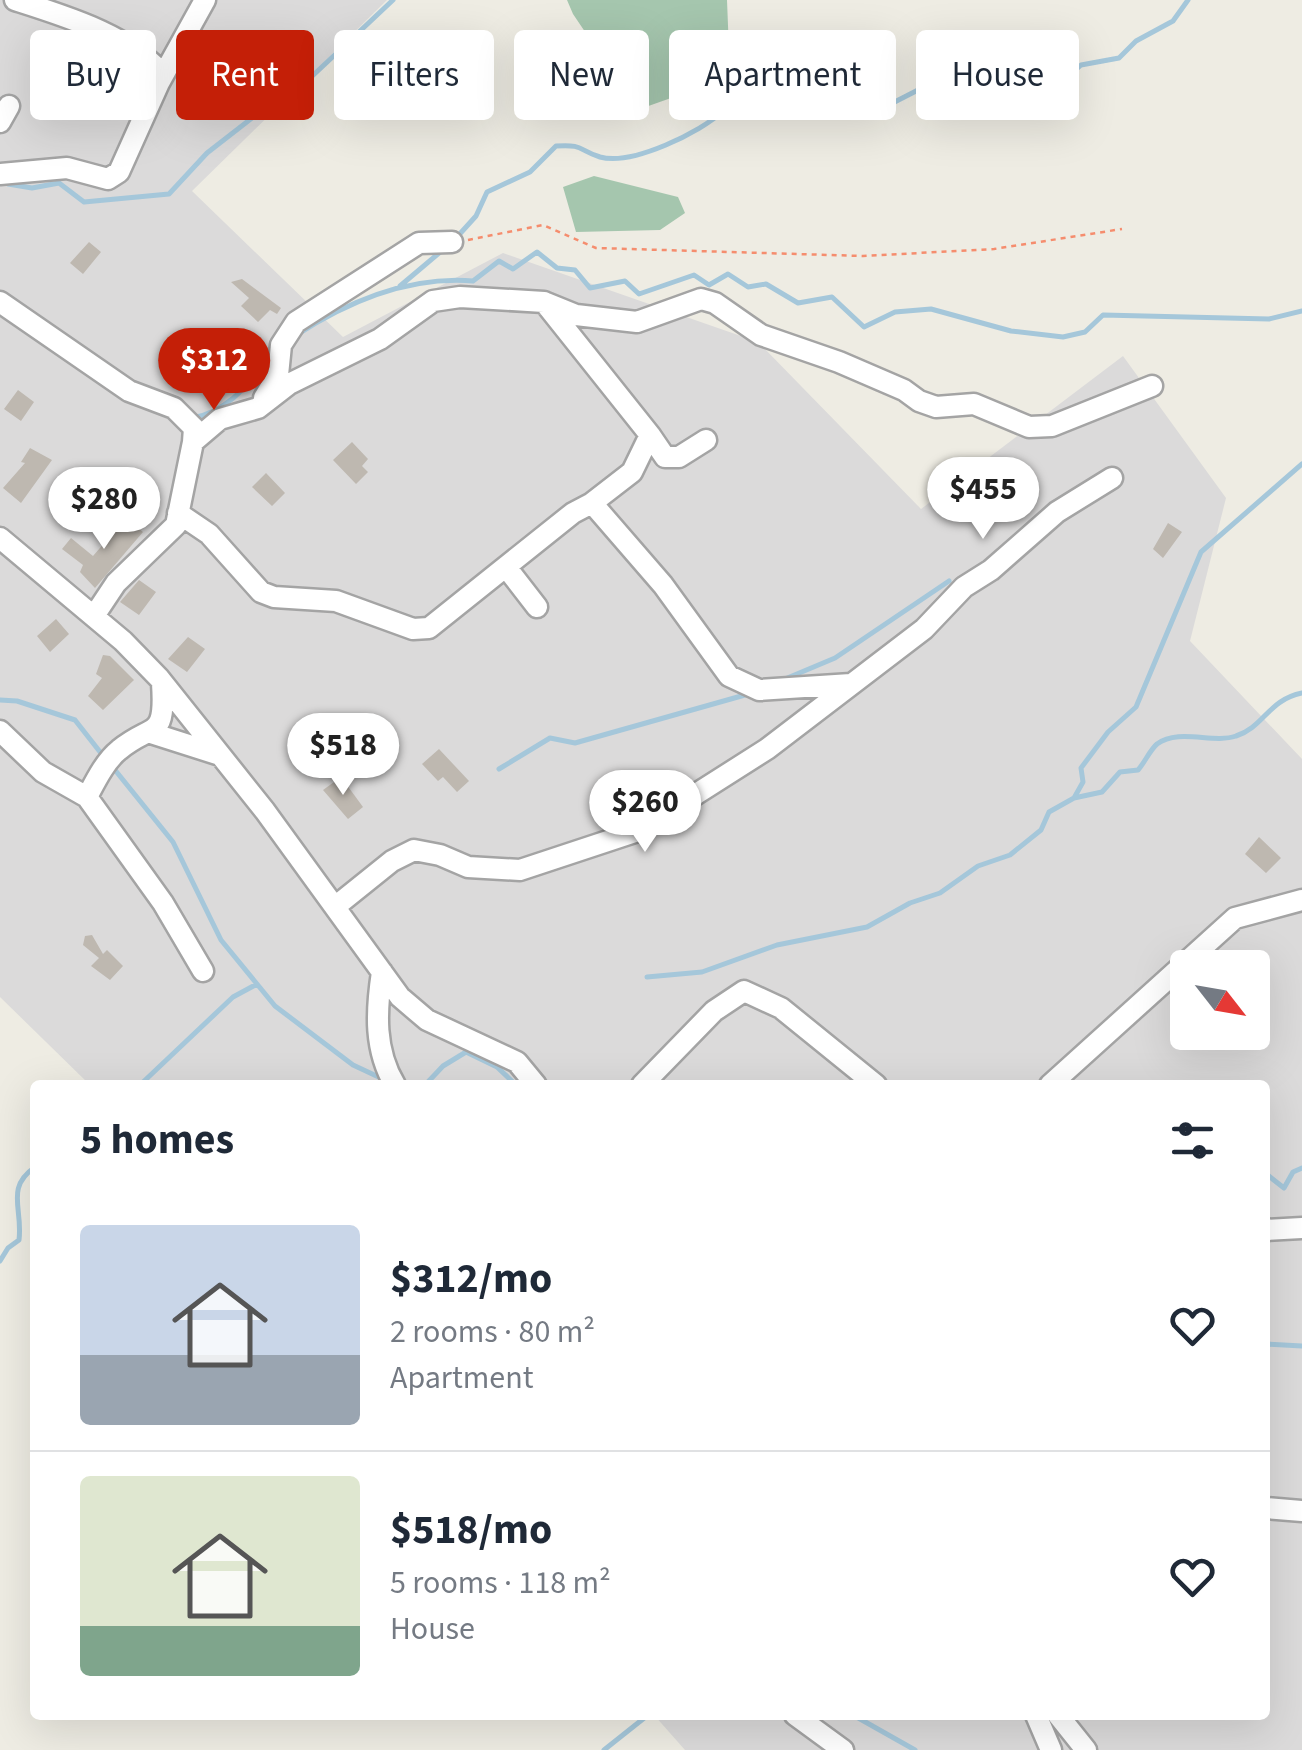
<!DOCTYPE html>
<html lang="en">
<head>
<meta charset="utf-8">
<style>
  body { margin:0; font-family:"Source Sans 3",sans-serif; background:#f2f2f3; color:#1f2937; height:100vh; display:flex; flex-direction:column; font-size:38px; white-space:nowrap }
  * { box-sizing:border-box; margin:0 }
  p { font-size:32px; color:#747a83 }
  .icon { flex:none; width:55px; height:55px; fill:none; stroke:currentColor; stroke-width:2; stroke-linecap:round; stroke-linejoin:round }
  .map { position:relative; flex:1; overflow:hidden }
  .panel { position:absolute; left:30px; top:1080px; width:1240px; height:640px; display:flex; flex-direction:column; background:#fff; border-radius:10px; box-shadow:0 10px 40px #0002 }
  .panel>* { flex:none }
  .banner { position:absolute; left:30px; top:30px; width:1242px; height:90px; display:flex; gap:20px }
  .needle { width:65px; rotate:121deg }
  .controls { position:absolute; left:1170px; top:950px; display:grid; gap:20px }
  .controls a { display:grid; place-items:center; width:100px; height:100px; border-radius:10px; background:#fff; box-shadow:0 10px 40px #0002; font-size:50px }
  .price { position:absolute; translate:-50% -85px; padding:0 22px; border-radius:35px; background:#fff; color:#222; font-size:32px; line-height:65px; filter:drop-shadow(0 2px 5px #0008) }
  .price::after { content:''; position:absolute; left:50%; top:60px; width:30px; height:22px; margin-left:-15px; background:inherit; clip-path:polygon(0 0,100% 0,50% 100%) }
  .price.on { background:#c41f07; color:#fff }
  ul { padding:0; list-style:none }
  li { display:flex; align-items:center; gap:30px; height:250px; padding:0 50px }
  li+li { border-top:2px solid #e0e1e3 }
  li span { display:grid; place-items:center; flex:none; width:280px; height:200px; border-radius:10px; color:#555 }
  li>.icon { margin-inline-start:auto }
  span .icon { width:120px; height:120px; fill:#fffc; stroke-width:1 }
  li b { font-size:42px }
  h2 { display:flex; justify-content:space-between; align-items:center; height:120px; padding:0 50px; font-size:42px }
  .tag { padding:0 35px; border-radius:10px; background:#fff; box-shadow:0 10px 40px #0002; font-size:35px; line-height:90px }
  .tag.on { background:#c41f07; color:#fff }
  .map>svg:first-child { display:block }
  .residential { fill:#dbdada; fill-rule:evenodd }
  .cemetery { fill:#a5c6ae }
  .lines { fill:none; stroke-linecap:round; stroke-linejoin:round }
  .stream { stroke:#a5c7da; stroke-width:5 }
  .building { fill:#beb8b0 }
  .minor-casing { stroke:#a4a4a4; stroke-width:25 }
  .path { stroke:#f58d6e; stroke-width:2.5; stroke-dasharray:5 5; stroke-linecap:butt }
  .minor { stroke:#fff; stroke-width:20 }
</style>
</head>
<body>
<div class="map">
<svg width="1302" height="1750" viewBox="0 0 1302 1750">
  <rect width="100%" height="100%" fill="#eeece3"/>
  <!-- residential -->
  <path class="residential" d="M0 0H387L192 191 343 337 503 253 758 342 921 509 1123 356 1226 498 1190 641 1302 759V1750H685L654 1715H1265V1085H90L0 997ZM1188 968H1252V1032H1188Z"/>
  <!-- cemetery -->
  <path class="cemetery" d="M567 0H727L729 51 702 87 640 109 616 91 600 54 573 14Z
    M594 176 678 197 685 213 660 230 576 232 563 187Z"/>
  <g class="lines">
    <!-- stream -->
    <path class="stream" d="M8 184 32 188 59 183 84 202 169 194 207 153 261 111 290 97 393 0
      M457 237 476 216 487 192 530 172 556 146C584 144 578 150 600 157 632 166 701 132 723 111 734 113 746 116 757 116 793 114 802 71 838 108L856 87 869 90 872 105 879 110 918 90C948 103 958 111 981 81L1025 96 1051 92 1081 65 1119 58 1136 41 1173 21 1188 0
      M400 286 445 248
      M295 336C347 302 409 276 473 281L499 261 513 269 537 252 557 268 575 270 590 288 625 281 639 294 694 275 709 285 728 274 748 287 766 284 798 303 832 297 864 327 895 312 931 309 1011 331 1063 337 1085 332 1103 315 1269 319 1302 311
      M192 418C228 412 249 383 272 356
      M785 679 835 658 949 581
      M0 700 17 701 75 720 104 757
      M111 765 173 842 221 940 275 1006 353 1065 383 1079
      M499 769 550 738 575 743 752 693
      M1074 798 1102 792 1120 772 1138 770C1145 762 1150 750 1157 744 1179 728 1213 744 1236 736 1264 727 1268 700 1302 693
      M647 977 702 972 777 945 867 927 910 903 940 893 978 866 1010 855 1041 830 1049 812 1074 798 1083 782 1081 768 1108 732 1136 707 1201 552 1302 464
      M140 1085 233 997 257 984
      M401 1085 427 1083 443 1066 466 1052 497 1067 516 1085
      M1265 1173 1284 1188 1293 1172 1302 1168
      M0 1261 8 1248 19 1240C23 1208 5 1188 35 1167
      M1265 1344 1302 1346
      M853 1715 915 1750
      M604 1750 648 1715"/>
  </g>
  <!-- building -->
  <path class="building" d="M93 47 137 69 128 87 99 73H88Z
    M89 242 101 252 83 274 70 263Z
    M242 279 281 308 277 314 270 310 258 322 241 306 249 298 231 282Z
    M18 390 34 402 21 421 4 409Z
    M352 442 368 459 362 466 368 472 356 484 333 460Z
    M30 448 52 460 21 503 3 488 25 463 21 462Z
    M266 473 285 493 272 506 252 487Z
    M126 518 143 532 95 588 80 572 83 565 62 549 71 538 93 556Z
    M1168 523 1182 532 1163 558 1153 549Z
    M139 580 156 592 139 615 120 602Z
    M56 619 69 634 50 652 37 636Z
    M188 637 205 649 187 672 168 659Z
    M103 655 110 656 134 680 103 710 88 696 102 678 96 674Z
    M439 749 469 781 457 792 443 777 438 781 422 764Z
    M341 777 363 807 348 819 323 790Z
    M1259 837 1281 858 1266 873 1245 854Z
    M92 935 103 954 107 950 123 966 110 980 91 966 99 958 83 945 85 936Z"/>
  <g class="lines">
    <!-- minor casing -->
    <g class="minor-casing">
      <path id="minor" d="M15 0C62 15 118 32 155 66L159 83
        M0 122 9 106
        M0 174 67 168 108 179 119 172 159 83 205 0
        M0 302 129 391 174 408 194 428 193 442
        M544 302 576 315 637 322 701 299 715 303 761 335 839 362 904 390 919 401 936 407 974 404 1029 427 1052 426 1152 386
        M264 398 278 375 281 345 296 322 419 243 452 242
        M650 435 665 457H679L706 440
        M178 513 209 534 261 592 274 597 336 601 413 629 429 628 573 513 592 503
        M0 538 123 641 159 678 265 811 400 997 427 1020 517 1062 536 1085
        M506 567 537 607
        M94 616 116 583 176 525 193 442 220 419 258 408 289 384 380 339 433 301 460 297 544 302 650 435 632 472 592 503 663 585 729 676 759 690 851 684
        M0 731 43 772 87 797 163 903 203 971
        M151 733 220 755
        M87 797C95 782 105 761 119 750 153 722 166 741 162 683
        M336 906 392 861 414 850 440 855 468 867 520 870 638 831 767 749 924 629 964 587 991 570 1057 512 1112 478
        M382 972C376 1012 374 1050 395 1085
        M642 1085 714 1011 744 991 781 1008 876 1085
        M1050 1085 1235 918 1302 900
        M1265 1230 1302 1228
        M1265 1508 1302 1511
        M795 1715 843 1750
        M1036 1715 1051 1750
        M1058 1715 1086 1750"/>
    </g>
    <!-- path -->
    <path class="path" d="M468 240 543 225 596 248 863 256 994 249 1122 229"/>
    <!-- minor -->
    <use href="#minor" class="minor"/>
  </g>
</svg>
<div class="controls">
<a><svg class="needle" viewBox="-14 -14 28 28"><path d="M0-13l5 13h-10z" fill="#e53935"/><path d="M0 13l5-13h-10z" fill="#747a83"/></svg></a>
</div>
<b class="price on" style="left:214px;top:413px">$312</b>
<b class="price" style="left:983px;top:542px">$455</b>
<b class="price" style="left:104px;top:552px">$280</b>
<b class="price" style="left:343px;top:798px">$518</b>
<b class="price" style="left:645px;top:855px">$260</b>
<div class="banner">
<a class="tag">Buy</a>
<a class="tag on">Rent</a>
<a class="tag">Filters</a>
<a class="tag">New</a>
<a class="tag">Apartment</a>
<a class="tag">House</a>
</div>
<section class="panel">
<h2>5 homes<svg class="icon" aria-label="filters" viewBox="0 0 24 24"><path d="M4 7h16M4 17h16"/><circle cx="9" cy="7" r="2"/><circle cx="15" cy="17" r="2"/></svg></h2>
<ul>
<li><span style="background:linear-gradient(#c9d6e8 65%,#9aa5b1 0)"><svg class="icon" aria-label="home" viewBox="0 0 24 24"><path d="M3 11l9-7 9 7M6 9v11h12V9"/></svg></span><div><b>$312/mo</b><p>2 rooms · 80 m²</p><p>Apartment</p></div><svg class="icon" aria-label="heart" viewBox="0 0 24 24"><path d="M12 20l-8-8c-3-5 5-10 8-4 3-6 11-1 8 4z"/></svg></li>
<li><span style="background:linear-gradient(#dfe7d0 75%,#7fa58c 0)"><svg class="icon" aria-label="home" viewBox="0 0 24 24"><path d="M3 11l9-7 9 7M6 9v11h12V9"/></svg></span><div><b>$518/mo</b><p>5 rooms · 118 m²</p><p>House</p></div><svg class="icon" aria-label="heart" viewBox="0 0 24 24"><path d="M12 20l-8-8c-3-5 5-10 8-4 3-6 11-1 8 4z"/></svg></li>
</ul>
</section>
</div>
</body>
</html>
